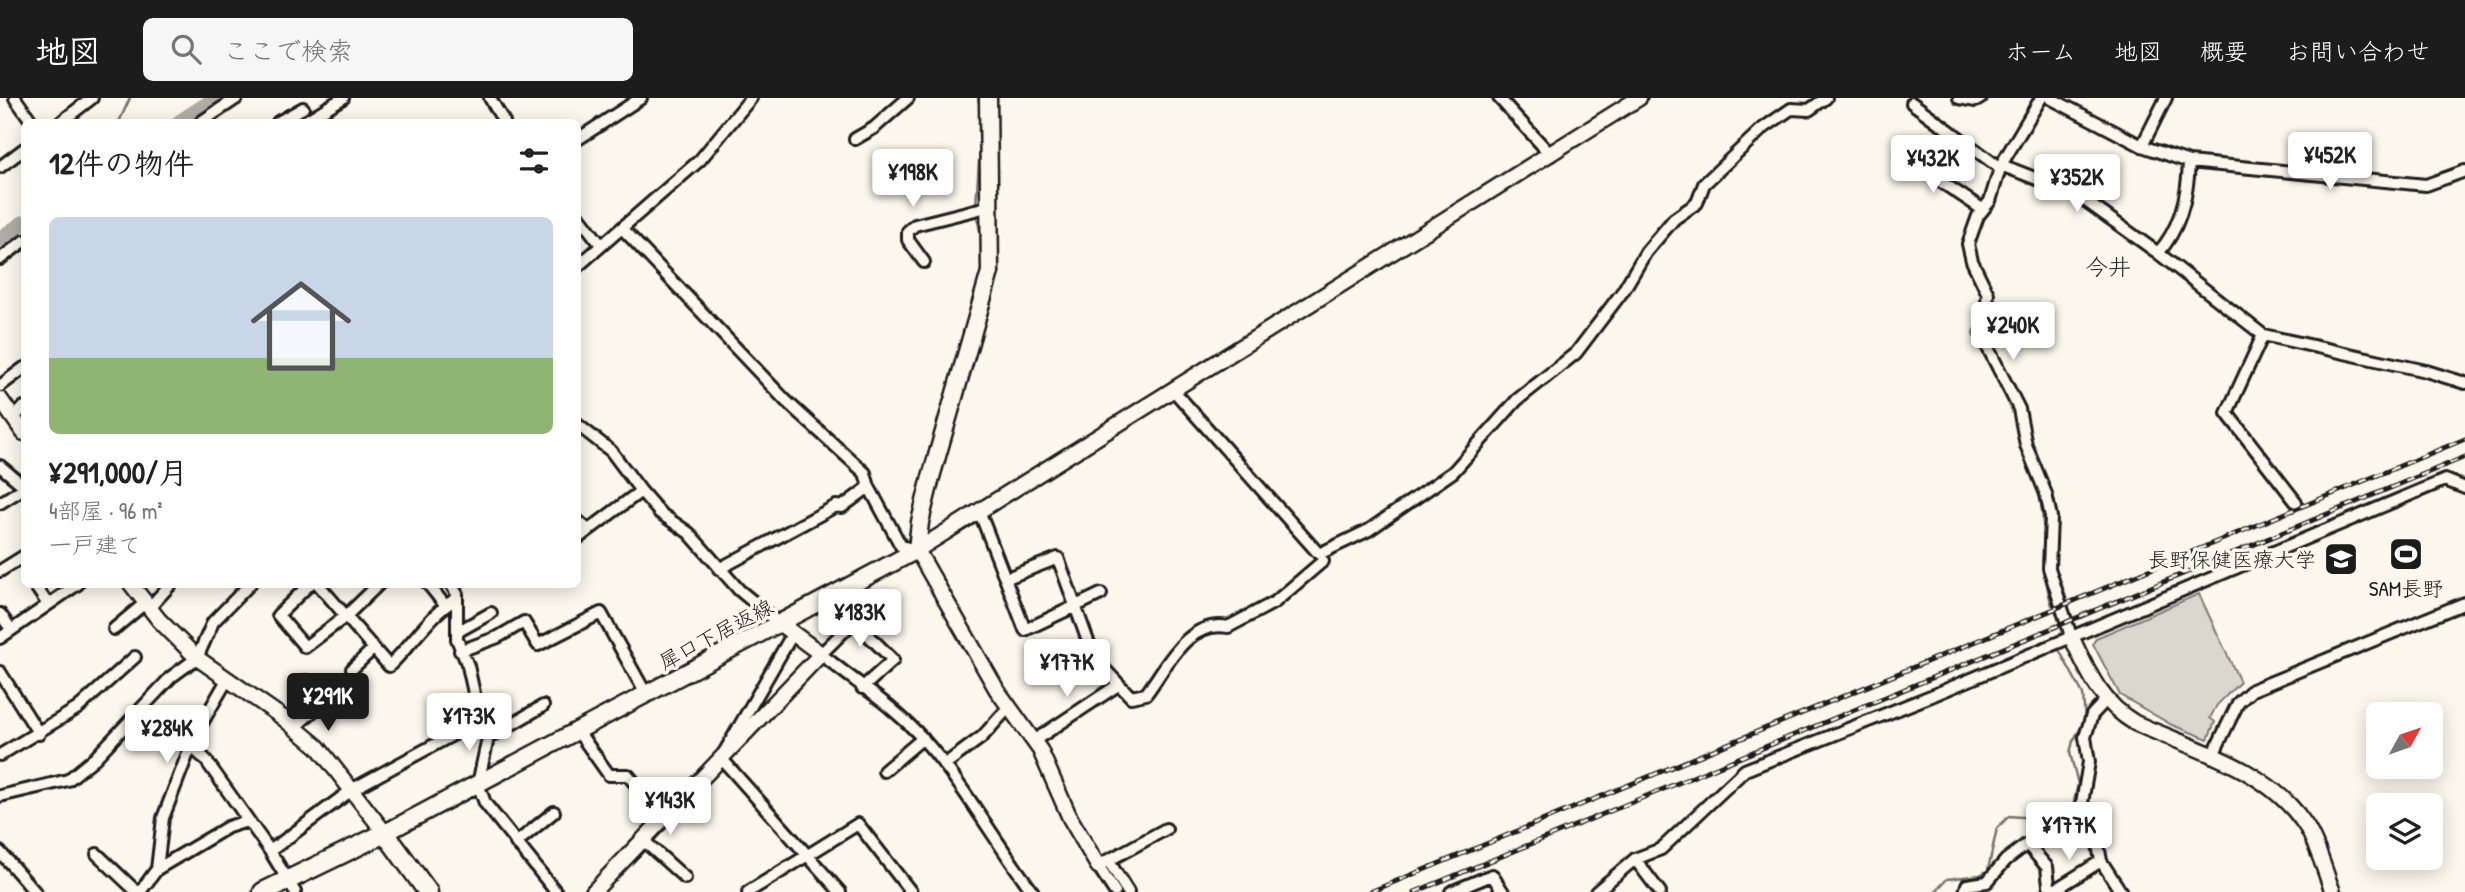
<!DOCTYPE html>
<html lang="ja">
<head>
<meta charset="utf-8">
<style>
  body { margin:0; font-family:"Patrick Hand","Klee One",sans-serif; background:#f6f6f6; color:#222; height:100vh; display:flex; flex-direction:column; font-size:26px; white-space:nowrap }
  * { box-sizing:border-box; margin:0 }
  p { font-size:23px; color:#767676 }
  .icon { flex:none; width:38px; height:38px; fill:none; stroke:currentColor; stroke-width:2; stroke-linecap:round; stroke-linejoin:round }
  .map { position:relative; flex:1; overflow:hidden }
  .side { position:absolute; left:21px; top:21px; width:560px; height:469px; display:flex; flex-direction:column; background:#fff; border-radius:10px; box-shadow:0 4px 18px #0003 }
  .side>* { flex:none }
  .needle { width:46px; rotate:50deg }
  .fabs { position:absolute; left:2366px; top:604px; display:grid; gap:14px }
  .fabs a { display:grid; place-items:center; width:77px; height:77px; border-radius:10px; background:#fff; box-shadow:0 4px 18px #0003; font-size:35px }
  .price { position:absolute; translate:-50% -60px; padding:0 16px; border-radius:7px; background:#fff; color:#222; font-size:23px; line-height:46px; filter:drop-shadow(0 2px 4px #0008) }
  .price::after { content:''; position:absolute; left:50%; top:42px; width:21px; height:16px; margin-left:-10px; background:inherit; clip-path:polygon(0 0,100% 0,50% 100%) }
  .price.active { background:#1c1c1c; color:#fff }
  ul { padding:0; list-style:none }
  li { display:grid; align-content:center; gap:14px; height:371px; padding:0 28px }
  li+li { border-top:2px solid #e0e0e0 }
  li span { display:grid; place-items:center; height:217px; border-radius:10px; color:#555 }
  li>.icon { margin-inline-start:auto }
  span .icon { width:126px; height:126px; fill:#fffc; stroke-width:1 }
  li b { font-size:30px }
  h2 { display:flex; justify-content:space-between; align-items:center; height:84px; padding:0 28px; font-size:30px }
  header { display:flex; align-items:center; gap:42px; box-sizing:border-box; height:98px; padding:0 35px; background:#1c1c1c; color:#fff }
  header strong { font-size:33px }
  nav { display:flex; gap:38px; margin-inline-start:auto; font-size:24px }
  .search { width:490px; height:63px; background:#f6f6f6; display:flex; align-items:center; gap:18px; box-sizing:border-box; padding:0 24px; border-radius:10px; color:#767676; font-size:26px }
  .map>svg:first-child { display:block }
  .green { fill:#dad7ce; stroke:#7b7a75; stroke-width:2 }
  .lines { fill:none; stroke-linecap:round; stroke-linejoin:round }
  .stream { stroke:#74726e; stroke-width:2.5 }
  .river { stroke:#afaca5; stroke-width:16 }
  .minor-casing { stroke:#1c1c1c; stroke-width:16 }
  .tertiary-casing { stroke:#1c1c1c; stroke-width:19 }
  .secondary-casing { stroke:#1c1c1c; stroke-width:21 }
  .primary-casing { stroke:#1c1c1c; stroke-width:23 }
  .minor { stroke:#fbf7ec; stroke-width:10 }
  .tertiary { stroke:#fbf7ec; stroke-width:14 }
  .secondary { stroke:#fbf7ec; stroke-width:16 }
  .primary { stroke:#fbf7ec; stroke-width:18 }
  .rail-casing { stroke:#1c1c1c; stroke-width:5 }
  .rail { stroke:#fbf7ec; stroke-width:2.5; stroke-dasharray:8; stroke-linecap:butt }
  .labels { text-anchor:middle; dominant-baseline:central; stroke-width:7; stroke-linejoin:round; paint-order:stroke }
  .poi-label { font-size:21px; fill:#1c1c1c; stroke:#fbf7ec; text-anchor:end }
  .street-label { font-size:21px; fill:#1c1c1c; stroke:#fbf7ec }
  .neighbourhood-label { font-size:23px; fill:#1c1c1c; stroke:#fbf7ec }
</style>
</head>
<body>
<header>
<strong>地図</strong>
<div class="search"><svg class="icon" aria-label="search" viewBox="0 0 24 24"><circle cx="10" cy="10" r="6"/><path d="M15 15l6 6"/></svg>ここで検索</div>
<nav><a>ホーム</a><a>地図</a><a>概要</a><a>お問い合わせ</a></nav>
</header>
<div class="map">
<svg width="2465" height="794" viewBox="0 0 2465 794">
  <rect width="100%" height="100%" fill="#fbf7ec"/>
  <filter id="ink" filterUnits="userSpaceOnUse"><feTurbulence type="fractalNoise" baseFrequency=".0143" numOctaves="2"/><feDisplacementMap in="SourceGraphic" scale="14" xChannelSelector="R" yChannelSelector="G"/><feConvolveMatrix kernelMatrix="1 2 1 2 8 2 1 2 1" color-interpolation-filters="sRGB"/></filter>
  <g filter="url(#ink)">
    <!-- green -->
    <path class="green" d="M2199 496 2240 584 2217 607 2210 620 2215 624 2208 641 2172 627 2120 597 2093 546 2096 540Z"/>
    <g class="lines">
      <!-- stream -->
      <path class="stream" d="M978 0 980 10
        M119 24 130 0
        M976 108 981 34
        M976 115 982 142
        M1974 232 1973 236 2015 316
        M2035 382C2050 423 2038 465 2052 507
        M907 446 912 425
        M1935 794 1947 781 1980 777 1988 772 1997 730 2009 718 2055 722 2072 712 2078 686 2070 655 2073 643 2085 623 2083 596 2057 548"/>
      <!-- river -->
      <path class="river" d="M180 24 217 0
        M0 141 24 125"/>
      <!-- minor casing -->
      <g class="minor-casing">
        <path id="minor" d="M15 0 32 24
          M490 0 504 24
          M1499 0 1551 57
          M1959 0 1976 3 1981 0
          M2041 0 2001 67 1990 103 1978 118 1968 146 1972 163 1988 196 1982 238 2019 311 2026 347 2046 396 2051 419 2049 470 2071 538
          M2050 0 2142 48 2189 64 2426 87 2465 73
          M1912 5 2000 70
          M307 22 343 0
          M61 24 92 0
          M201 24 237 0
          M278 24 303 10
          M578 41 641 0
          M855 41 874 30 908 0
          M2142 48 2166 0
          M1901 57 1982 111
          M2189 64C2188 96 2180 131 2158 155L2263 237 2227 315 2296 404
          M2001 67 2076 96 2158 155
          M0 69 24 51
          M578 117 601 147
          M622 130 786 303 865 375 869 389 901 448 917 452
          M0 161 24 143
          M924 164 908 142V133L915 127 991 108
          M578 168 700 62 751 0
          M2263 237 2426 273 2465 285
          M0 288 24 270
          M1174 293 1319 456 1369 432 1453 374 1517 302 1576 255 1623 193 1646 154 1674 121 1697 105 1704 86 1762 31 1791 11 1809 12 1826 0
          M14 320 24 309
          M578 327 611 353 641 393
          M0 368 24 388
          M0 405 24 390
          M980 415 1025 532 1101 496
          M578 423 588 432
          M578 440 641 393 660 415 689 435 739 492 779 525
          M719 471 836 408 842 409 869 389
          M0 473 24 458
          M1007 480 1058 460 1094 560 1131 599 1146 596C1167 568 1188 521 1228 529L1275 504 1323 463
          M34 486 47 505
          M310 486 278 517 305 549 346 518 379 486
          M318 486 389 568C409 550 435 510 457 501
          M428 486 444 506
          M451 486 457 496V541L468 568 480 622 488 640 478 686 485 705 556 794
          M149 510 171 486
          M0 516 11 531
          M114 531 145 505
          M457 534 491 515
          M793 535 721 660 840 794
          M0 540 78 486
          M460 553 498 539 524 524 538 547 601 515 646 596
          M352 571 373 551
          M0 574 39 636
          M306 583 324 603
          M862 590 893 562 854 523 821 556C855 584 895 609 924 642 965 688 995 744 1033 794
          M2106 602 2092 617 2085 639 2089 664 2082 705 2096 736 2101 763 2121 794
          M135 619 162 638 191 648 205 661 270 753 295 794
          M295 629 332 596
          M577 632 609 677H628L664 720
          M488 640 543 608
          M1035 642 1118 587
          M0 657 78 610 135 559
          M2212 659 2238 605 2252 592 2465 505
          M944 667 982 639 1009 609
          M884 673 923 640
          M0 698 68 682 95 660 171 579 197 560 213 524 250 486
          M643 742 685 780
          M516 745 554 714
          M270 753 353 691 480 622
          M0 754 35 794
          M97 756 137 794
          M1635 761 1660 794
          M1108 762 1128 794
          M1098 768 1166 731
          M1098 768 1115 794
          M157 771 163 720 195 637 227 582
          M2053 793 2101 763
          M140 794 157 771 228 729 247 723
          M748 794 858 726 911 794
          M1451 794 1492 777 1503 794
          M1596 794 1635 761 1661 751 1745 672 1931 598 2445 382 2465 390
          M1965 794 1967 787 1987 784 2006 762 2027 746 2047 769 2049 787 2054 794"/>
      </g>
      <!-- tertiary casing -->
      <g class="tertiary-casing">
        <path id="tertiary" d="M0 301 24 335
          M131 486 159 522 197 560 282 619 318 649 385 735
          M2071 538C2088 574 2100 604 2135 625 2193 651 2266 669 2304 725 2317 744 2324 772 2333 794
          M1098 768 1070 720 1040 652 997 592 917 452 1639 0
          M593 794 821 556 779 525"/>
      </g>
      <!-- secondary casing -->
      <g class="secondary-casing">
        <path id="secondary" d="M385 735 917 452 920 424 931 379 990 174 988 0"/>
      </g>
      <!-- primary casing -->
      <g class="primary-casing">
        <path id="primary" d="M263 794 385 735 428 794"/>
      </g>
      <!-- minor -->
      <use href="#minor" class="minor"/>
      <!-- tertiary -->
      <use href="#tertiary" class="tertiary"/>
      <!-- secondary -->
      <use href="#secondary" class="secondary"/>
      <!-- primary -->
      <use href="#primary" class="primary"/>
      <!-- rail casing -->
      <g class="rail-casing">
        <path id="rail" d="M1370 794 2465 341
          M1415 794 2465 359"/>
      </g>
      <!-- rail -->
      <use href="#rail" class="rail"/>
    </g>
  </g>
  <!-- icons -->
  <defs>
    <g id="stadium-square" transform="scale(1.75)"><rect x="-9" y="-9" width="18" height="18" rx="4" fill="#1c1c1c" stroke="#fbf7ec"/><path d="M0-5a6.5 5 0 1 0 0 10a6.5 5 0 1 0 0-10ZM-3.5-1.8h7v3.6h-7Z" fill="#fff"/></g>
    <g id="university-square" transform="scale(1.75)"><rect x="-9" y="-9" width="18" height="18" rx="4" fill="#1c1c1c" stroke="#fbf7ec"/><path d="M0-5L7-2L0 1L-7-2ZM-4 1L0 2.5L4 1V4Q0 6-4 4Z" fill="#fff"/></g>
  </defs>
  <g fill-rule="evenodd">
    <use href="#stadium-square" x="2406" y="456"/>
    <use href="#university-square" x="2341" y="461"/>
  </g>
  <g class="labels">
    <!-- poi labels -->
    <g class="poi-label">
      <text x="2316" y="461">長野保健医療大学</text>
      <text x="2406" y="490" text-anchor="middle">SAM長野</text>
    </g>
    <!-- street labels -->
    <g class="street-label">
      <text transform="translate(716 536) rotate(-28)">犀口下居返線</text>
    </g>
    <!-- neighbourhood labels -->
    <g class="neighbourhood-label">
      <text x="2108" y="168">今井</text>
    </g>
  </g>
</svg>
<div class="fabs">
<a><svg class="needle" viewBox="-14 -14 28 28"><path d="M0-13l5 13h-10z" fill="#e53935"/><path d="M0 13l5-13h-10z" fill="#767676"/></svg></a>
<a><svg class="icon" aria-label="layers" viewBox="0 0 24 24"><path d="M12 4l9 5-9 5-9-5zM3 14l9 5 9-5"/></svg></a>
</div>
<b class="price" style="left:2330px;top:94px">¥452K</b>
<b class="price" style="left:1933px;top:97px">¥432K</b>
<b class="price" style="left:913px;top:111px">¥198K</b>
<b class="price" style="left:2077px;top:116px">¥352K</b>
<b class="price" style="left:2013px;top:264px">¥240K</b>
<b class="price" style="left:860px;top:551px">¥183K</b>
<b class="price" style="left:1067px;top:601px">¥177K</b>
<b class="price active" style="left:328px;top:635px">¥291K</b>
<b class="price" style="left:469px;top:655px">¥173K</b>
<b class="price" style="left:167px;top:667px">¥284K</b>
<b class="price" style="left:670px;top:739px">¥143K</b>
<b class="price" style="left:2069px;top:764px">¥177K</b>
<section class="side">
<h2>12件の物件<svg class="icon" aria-label="filters" viewBox="0 0 24 24"><path d="M4 7h16M4 17h16"/><circle cx="9" cy="7" r="2"/><circle cx="15" cy="17" r="2"/></svg></h2>
<ul>
<li><span style="background:linear-gradient(#c9d6e8 65%,#8fb573 0)"><svg class="icon" aria-label="home" viewBox="0 0 24 24"><path d="M3 11l9-7 9 7M6 9v11h12V9"/></svg></span><div><b>¥291,000/月</b><p>4部屋 · 96 m²</p><p>一戸建て</p></div></li>
</ul>
</section>
</div>
</body>
</html>
